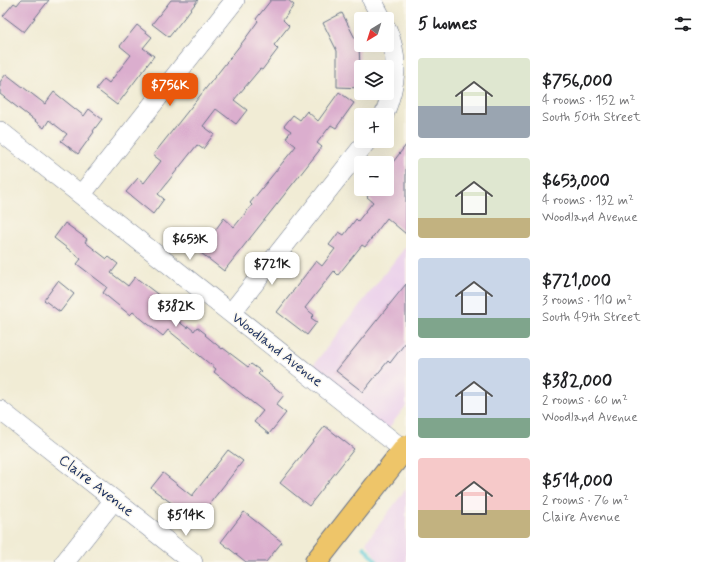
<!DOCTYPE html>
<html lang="en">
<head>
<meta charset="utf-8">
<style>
  body { margin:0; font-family:Mynerve,sans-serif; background:#f6f6f6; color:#202124; height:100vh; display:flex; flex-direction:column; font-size:15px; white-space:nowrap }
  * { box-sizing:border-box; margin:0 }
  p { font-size:13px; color:#757577 }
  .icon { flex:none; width:22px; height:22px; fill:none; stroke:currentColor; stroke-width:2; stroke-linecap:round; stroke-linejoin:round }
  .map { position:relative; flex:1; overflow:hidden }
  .details { display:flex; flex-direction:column; background:#fff; width:300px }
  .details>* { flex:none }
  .needle { width:26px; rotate:218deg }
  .fabs { position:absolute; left:354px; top:12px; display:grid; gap:8px }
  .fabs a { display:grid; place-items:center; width:40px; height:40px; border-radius:4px; background:#fff; box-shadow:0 4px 16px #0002; font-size:20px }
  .price { position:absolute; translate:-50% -34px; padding:0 9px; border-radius:8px; background:#fff; color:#222; font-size:13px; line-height:26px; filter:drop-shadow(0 1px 2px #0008) }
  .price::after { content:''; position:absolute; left:50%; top:24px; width:12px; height:9px; margin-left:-6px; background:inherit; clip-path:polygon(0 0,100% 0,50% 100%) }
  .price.selected { background:#ea580c; color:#fff }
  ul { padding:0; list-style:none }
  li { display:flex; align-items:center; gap:12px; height:100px; padding:0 12px }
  li span { display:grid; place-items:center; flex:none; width:112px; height:80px; border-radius:4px; color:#555 }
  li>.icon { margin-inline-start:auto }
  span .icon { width:48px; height:48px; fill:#fffc; stroke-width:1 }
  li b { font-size:17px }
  h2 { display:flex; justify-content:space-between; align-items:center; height:48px; padding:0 12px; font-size:17px }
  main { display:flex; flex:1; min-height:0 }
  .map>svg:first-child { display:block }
  .built { fill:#ebd1eb }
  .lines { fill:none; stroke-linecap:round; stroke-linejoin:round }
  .stream { stroke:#5dc9d6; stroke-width:4 }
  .building { fill:#dbaece }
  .minor-casing { stroke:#667188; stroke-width:20 }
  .major-casing { stroke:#667188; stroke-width:24 }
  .minor { stroke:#fff; stroke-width:19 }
  .major { stroke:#eec569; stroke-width:22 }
  .labels { text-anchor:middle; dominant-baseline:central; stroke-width:3; stroke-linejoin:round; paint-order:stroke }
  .street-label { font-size:15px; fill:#1b2f5e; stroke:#fbf7ec }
</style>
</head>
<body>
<main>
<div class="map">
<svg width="406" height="562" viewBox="0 0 406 562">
  <rect width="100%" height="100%" fill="#fbf7ec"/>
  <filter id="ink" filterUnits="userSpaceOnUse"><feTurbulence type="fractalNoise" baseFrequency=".025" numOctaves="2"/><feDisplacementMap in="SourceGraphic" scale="8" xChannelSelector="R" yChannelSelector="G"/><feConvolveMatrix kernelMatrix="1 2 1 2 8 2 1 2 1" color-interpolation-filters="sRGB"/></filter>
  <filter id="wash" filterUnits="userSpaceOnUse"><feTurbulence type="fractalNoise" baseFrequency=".012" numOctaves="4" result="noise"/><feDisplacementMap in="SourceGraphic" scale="16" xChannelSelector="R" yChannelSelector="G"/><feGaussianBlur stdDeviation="0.9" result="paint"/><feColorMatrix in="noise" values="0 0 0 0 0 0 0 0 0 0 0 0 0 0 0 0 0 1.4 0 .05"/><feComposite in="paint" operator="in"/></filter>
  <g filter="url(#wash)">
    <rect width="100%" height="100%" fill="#f1ecd5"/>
    <!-- built -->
    <path class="built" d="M406 246V406L384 434 307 373Z
      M406 489V562H379L366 542Z"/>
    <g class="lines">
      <!-- stream -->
      <path class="stream" d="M364 547 377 562"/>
    </g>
    <g id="blocks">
      <!-- building -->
      <path class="building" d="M21 0H49L24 32 3 16 14 3 17 5Z
        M171 0H198L169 37 152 24Z
        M271 0H288L294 5 283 20 289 26 274 45 278 49 262 70 260 69 234 100 247 110 236 124 216 109 203 126 214 134 203 149 197 145 158 194 164 199 153 214 126 192 138 178 144 183 161 161 153 155 245 39 258 21 256 19Z
        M342 13 359 46 361 88 337 87V51L323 23Z
        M137 25 152 37 143 48 154 56 117 105 96 89 104 79 109 83 131 55 120 46Z
        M6 74 45 104 54 92 84 116 89 109 102 119 93 131 94 132 78 154 61 141 67 134 49 120 44 128 0 94V82Z
        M339 92 354 103 336 128 331 125 317 143 322 147 224 271 201 253 203 250 193 242 202 230 211 236 224 218 234 227 252 205 250 203 296 146 286 138 291 131 284 126 293 115 300 120 307 111 318 121Z
        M406 145V234L387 218 365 247 362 245 338 275 334 271 305 308 314 315 311 318 317 322 307 335 277 312 316 261 322 266 335 249 329 245 339 232 344 235 356 219 358 221 373 202 367 197 373 189H387V170Z
        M65 223 87 239 85 242 107 259 109 257 118 264 111 273 128 286 135 277 169 303 164 310 187 328 188 326 194 331 197 327 206 334 205 335 222 349 223 348 248 367 251 364 261 371 258 374 284 395 276 405 286 413 269 434 254 422 263 411 214 372 216 369 168 330 163 336 133 312 130 315 103 293 107 287 77 264 81 259 54 238Z
        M58 281 74 294 60 312 44 300Z
        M406 284V342L390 363 388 361 363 392 336 371Z
        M325 426 354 449 309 506 280 483Z
        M228 450 243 461 196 521 151 488 163 473 192 496Z
        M244 512 282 542 266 562H246L221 542Z"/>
    </g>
  </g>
  <g filter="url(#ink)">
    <use href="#blocks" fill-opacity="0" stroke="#667188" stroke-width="1"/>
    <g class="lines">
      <!-- minor casing -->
      <g class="minor-casing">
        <path id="minor" d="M372 0 382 19
          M384 115C396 85 400 59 387 29
          M0 131 404 450
          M81 195 235 0
          M231 313 367 141
          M0 410 193 562
          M65 562 114 500"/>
      </g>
      <!-- major casing -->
      <g class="major-casing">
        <path id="major" d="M316 562 406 447"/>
      </g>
      <!-- minor -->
      <use href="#minor" class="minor"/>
      <!-- major -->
      <use href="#major" class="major"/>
    </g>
  </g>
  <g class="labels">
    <!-- street labels -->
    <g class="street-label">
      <text transform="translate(277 350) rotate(38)">Woodland Avenue</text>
      <text transform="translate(96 486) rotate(38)">Claire Avenue</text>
    </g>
  </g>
</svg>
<div class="fabs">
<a><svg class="needle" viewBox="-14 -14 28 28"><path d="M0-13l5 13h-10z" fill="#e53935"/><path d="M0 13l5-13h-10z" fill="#757577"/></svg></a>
<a><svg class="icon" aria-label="layers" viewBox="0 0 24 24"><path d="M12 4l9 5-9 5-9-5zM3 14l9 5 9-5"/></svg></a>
<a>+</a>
<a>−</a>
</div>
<b class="price selected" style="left:170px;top:107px">$756K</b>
<b class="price" style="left:190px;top:261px">$653K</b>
<b class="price" style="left:272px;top:286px">$721K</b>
<b class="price" style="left:176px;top:328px">$382K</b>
<b class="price" style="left:186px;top:537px">$514K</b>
</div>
<section class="details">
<h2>5 homes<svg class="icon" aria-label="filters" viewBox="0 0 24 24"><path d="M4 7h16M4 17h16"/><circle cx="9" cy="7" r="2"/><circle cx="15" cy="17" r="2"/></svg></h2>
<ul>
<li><span style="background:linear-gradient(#dfe7d0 60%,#9aa5b1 0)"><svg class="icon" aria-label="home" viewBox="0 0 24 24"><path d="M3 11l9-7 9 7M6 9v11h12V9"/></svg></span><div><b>$756,000</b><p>4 rooms · 152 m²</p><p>South 50th Street</p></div></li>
<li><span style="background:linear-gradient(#dfe7d0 75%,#c2b280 0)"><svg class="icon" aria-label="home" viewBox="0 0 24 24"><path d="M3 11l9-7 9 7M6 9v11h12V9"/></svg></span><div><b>$653,000</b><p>4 rooms · 132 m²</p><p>Woodland Avenue</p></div></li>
<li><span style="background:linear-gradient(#c9d6e8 75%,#7fa58c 0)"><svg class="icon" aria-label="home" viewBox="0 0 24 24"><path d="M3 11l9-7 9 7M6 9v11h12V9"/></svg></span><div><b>$721,000</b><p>3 rooms · 110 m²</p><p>South 49th Street</p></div></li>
<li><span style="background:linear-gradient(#c9d6e8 75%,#7fa58c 0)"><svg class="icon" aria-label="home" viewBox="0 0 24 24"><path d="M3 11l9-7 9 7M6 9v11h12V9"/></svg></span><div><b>$382,000</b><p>2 rooms · 60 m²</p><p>Woodland Avenue</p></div></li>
<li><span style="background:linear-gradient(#f6c9c9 65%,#c2b280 0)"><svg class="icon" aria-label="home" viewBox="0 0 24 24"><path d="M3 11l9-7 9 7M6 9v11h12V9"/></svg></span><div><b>$514,000</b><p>2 rooms · 76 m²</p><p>Claire Avenue</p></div></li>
</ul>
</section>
</main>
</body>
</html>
